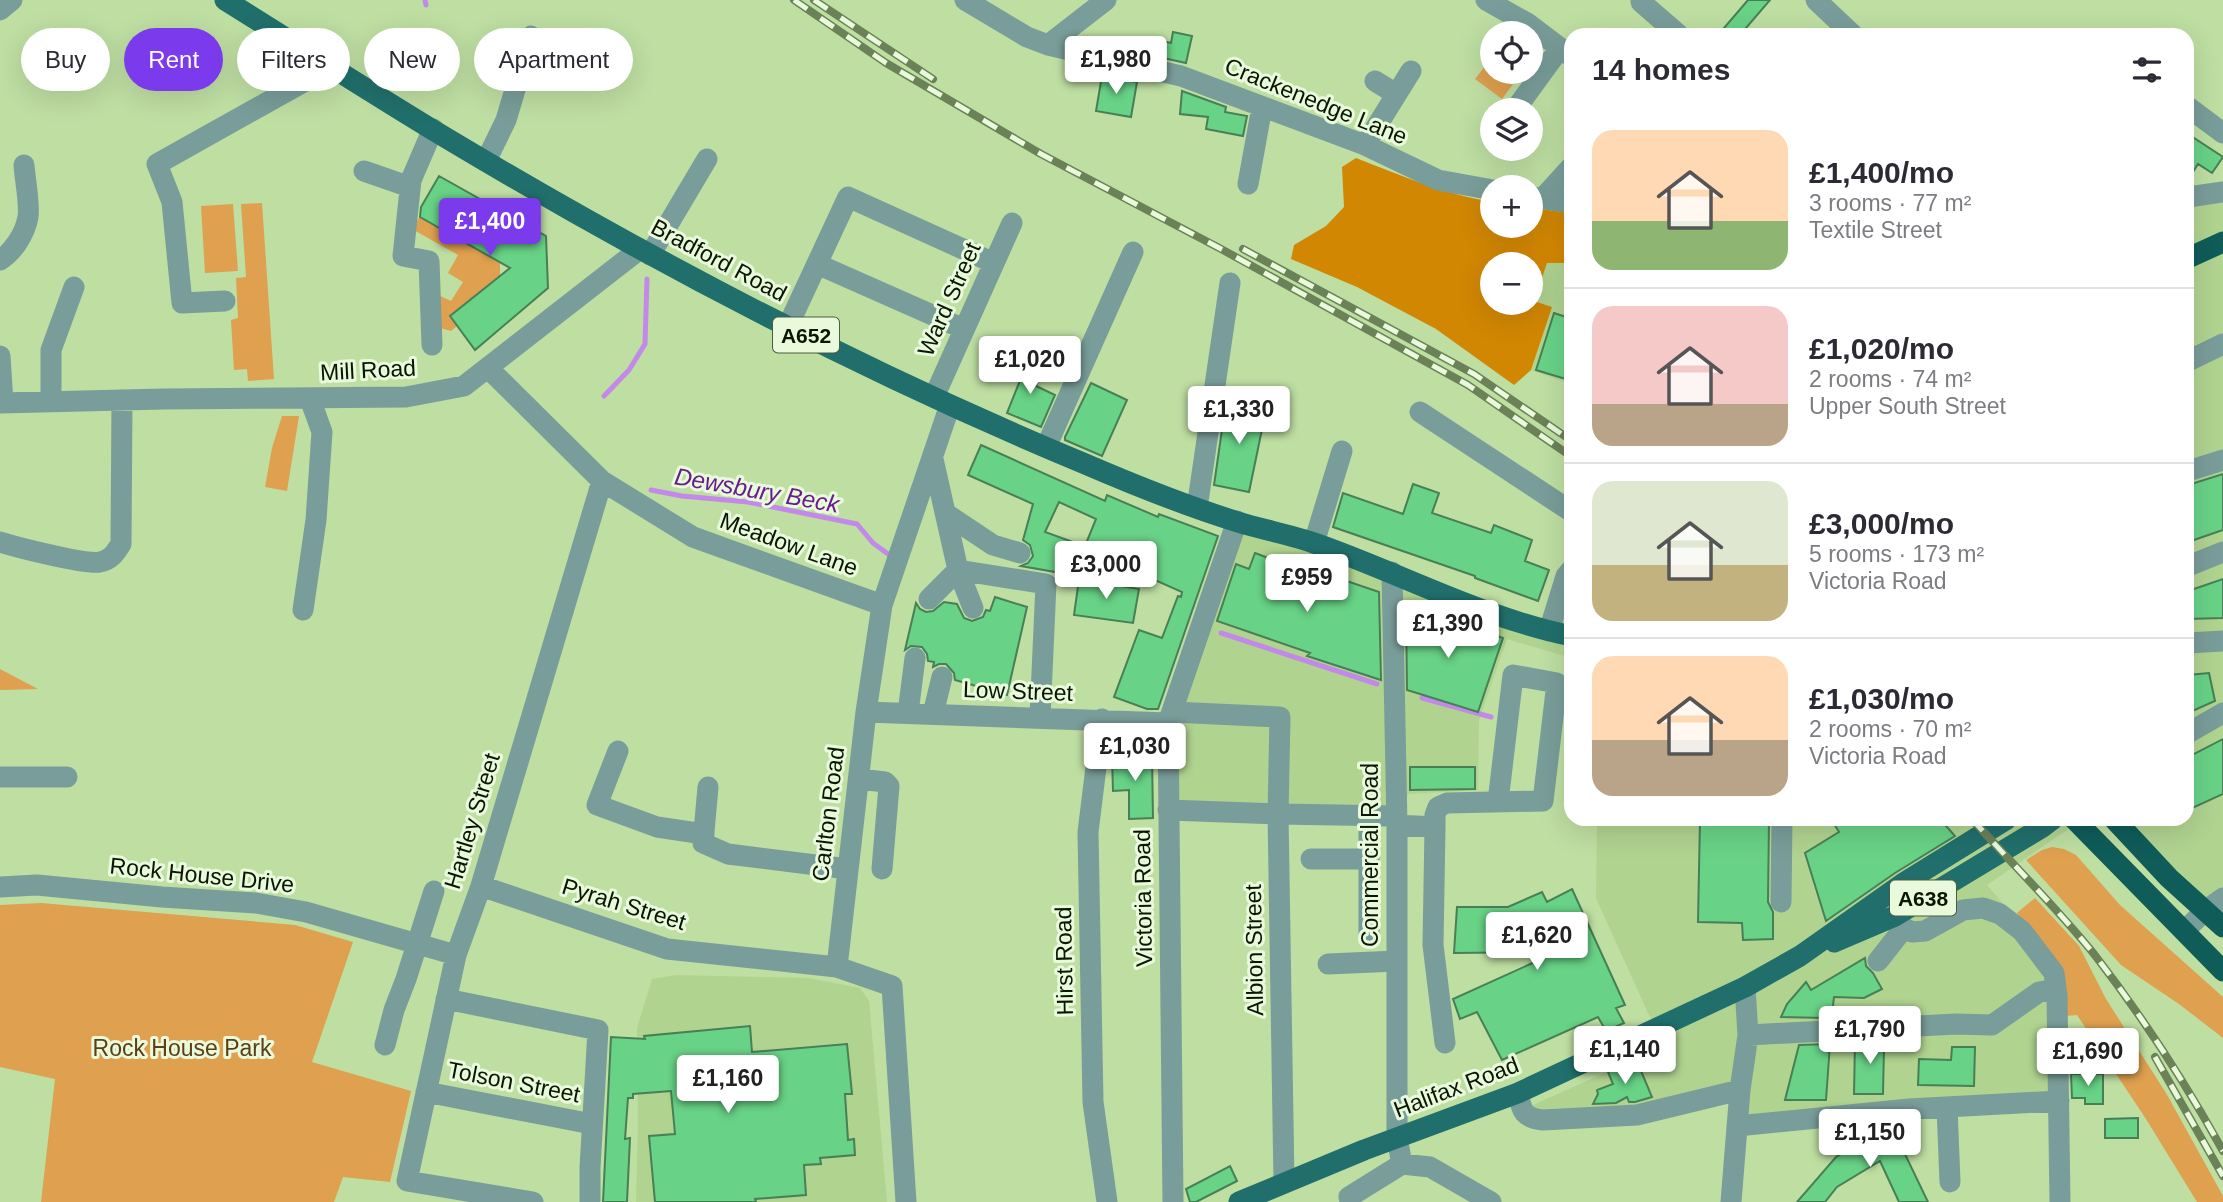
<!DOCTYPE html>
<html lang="en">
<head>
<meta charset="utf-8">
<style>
  body { margin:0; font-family:Helvetica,sans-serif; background:#f2f2f3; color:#2b2b33; height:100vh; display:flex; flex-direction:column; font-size:26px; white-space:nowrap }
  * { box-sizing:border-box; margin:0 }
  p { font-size:23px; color:#7c7c81 }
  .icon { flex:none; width:38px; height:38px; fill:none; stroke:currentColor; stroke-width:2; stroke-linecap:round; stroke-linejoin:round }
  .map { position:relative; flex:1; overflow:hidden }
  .side { position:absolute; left:1564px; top:28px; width:630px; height:798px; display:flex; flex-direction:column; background:#fff; border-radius:21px; box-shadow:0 7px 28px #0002 }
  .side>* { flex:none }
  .top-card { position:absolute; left:21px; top:28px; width:665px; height:63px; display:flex; gap:14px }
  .tools { position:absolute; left:1480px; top:21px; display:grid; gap:14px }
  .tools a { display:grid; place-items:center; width:63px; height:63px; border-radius:50%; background:#fff; box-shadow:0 7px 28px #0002; font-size:35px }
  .price { position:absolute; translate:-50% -60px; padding:0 16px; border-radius:7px; background:#fff; color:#222; font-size:23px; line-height:46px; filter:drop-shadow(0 2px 4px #0008) }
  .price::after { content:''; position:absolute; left:50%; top:42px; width:21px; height:16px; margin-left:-10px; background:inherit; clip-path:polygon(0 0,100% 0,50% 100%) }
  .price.active { background:#7c3aed; color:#fff }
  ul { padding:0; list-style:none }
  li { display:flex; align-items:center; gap:21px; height:175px; padding:0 28px }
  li+li { border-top:2px solid #e1e1e2 }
  li span { display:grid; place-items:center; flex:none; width:196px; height:140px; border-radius:21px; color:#555 }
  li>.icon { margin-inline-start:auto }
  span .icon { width:84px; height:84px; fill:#fffc; stroke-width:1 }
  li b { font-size:30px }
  h2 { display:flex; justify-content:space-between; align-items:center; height:84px; padding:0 28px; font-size:30px }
  .chip { padding:0 24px; border-radius:32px; background:#fff; box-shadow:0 7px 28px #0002; font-size:24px; line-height:63px }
  .chip.active { background:#7c3aed; color:#fff }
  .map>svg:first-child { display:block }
  .built { fill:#b0d390 }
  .green { fill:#dfa04f }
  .forest { fill:#d28703; fill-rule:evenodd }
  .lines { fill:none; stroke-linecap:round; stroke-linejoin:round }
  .stream { stroke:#c389e9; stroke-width:5 }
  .building { fill:#68d286; stroke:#487f56; stroke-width:2 }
  .minor { stroke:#799d9a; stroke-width:21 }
  .major { stroke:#216f6c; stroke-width:21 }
  .highway { stroke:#0f5c59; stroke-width:21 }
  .rail-casing { stroke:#6b8157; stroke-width:8 }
  .rail { stroke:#e9f9db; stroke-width:5; stroke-dasharray:16; stroke-linecap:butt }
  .labels { text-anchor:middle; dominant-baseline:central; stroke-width:6; stroke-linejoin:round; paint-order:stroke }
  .shield { fill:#e9f9db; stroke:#4e5a43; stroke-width:2 }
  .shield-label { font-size:21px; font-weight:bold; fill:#0b1602 }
  .street-label { font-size:23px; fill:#0b1602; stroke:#e9f9db }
  .park-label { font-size:23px; fill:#5e3f15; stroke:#e9f9db }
  .water-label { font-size:24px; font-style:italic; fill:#681d8e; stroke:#e9f9db }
</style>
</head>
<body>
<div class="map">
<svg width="2223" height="1202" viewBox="0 0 2223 1202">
  <rect width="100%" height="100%" fill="#bedea2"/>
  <!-- built -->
  <path class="built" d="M2223 192V928L2122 819H2188V197Z
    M1547 263H1571V384L1531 370 1551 307 1533 301Z
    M1237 521 1549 631 1571 569V658L1507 639 1479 720 1478 790 1408 794 1397 816 1168 810 1172 712Z
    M1597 819H2083L1987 885 2060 970 2059 1101 1737 1126 1740 1091 1637 1115 1522 1110 1636 1059 1665 1042 1648 1013 1596 898Z
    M676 975 809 978 860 988 869 1001 887 1202H636L638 1123 637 1028 652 979Z"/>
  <!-- green -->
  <path class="green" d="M1493 56V72H1522L1502 99 1475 79Z
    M262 203 274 379 248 381 247 369 234 370 231 320 238 318 236 278 246 277 241 204Z
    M233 204 238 271 205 273 201 206Z
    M420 216 500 263V276L450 315 457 326 451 331 440 328 438 295 451 301 463 282 448 273 458 255 412 229Z
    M282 416H299L287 491 265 487 272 448Z
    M0 669 38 689 0 690Z
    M2052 847 2064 849 2076 855 2120 905 2223 997V1038L2179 1004 2121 965 2026 860 2042 850Z
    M2035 898 2079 946 2106 999 2166 1093 2223 1196V1202H2197L2146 1119 2077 1015 2065 1016 2062 968 2017 913Z
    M41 903 295 925 353 942 312 1062 411 1091 390 1182 343 1177 334 1202H41L55 1079 0 1067V905Z"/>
  <!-- forest -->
  <path class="forest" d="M1356 158C1400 175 1446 195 1493 202V226H1531V208L1571 213V263H1547L1534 301 1552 307 1531 370 1514 385 1436 329 1357 287 1291 259 1294 245 1326 226 1344 207 1342 167ZM1493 264H1531V303H1493Z"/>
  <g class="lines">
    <!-- stream -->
    <path class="stream" d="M425 0 426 5
      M604 396 629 370 645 344 647 279
      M651 490 682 496 748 502 857 524 873 543 888 554
      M1221 633 1377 684
      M1422 698 1491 717"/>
  </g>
  <!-- building -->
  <path class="building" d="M1748 0H1770L1740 35H1718Z
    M1173 32 1192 36 1186 63 1154 56 1158 40 1171 43Z
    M1102 76 1137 82 1131 117 1096 111Z
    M1182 91 1226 107 1225 112 1247 116 1243 136 1206 129 1208 117 1180 114Z
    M2188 134 2223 157 2212 173 2198 164 2188 180Z
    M439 176 546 236 548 288 475 350 450 316 510 268 420 217 421 207Z
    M1554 313 1572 319V381L1536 370Z
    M1020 361 1042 370 1036 386 1055 395 1041 427 1007 413 1021 378 1014 375Z
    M1091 383 1127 400 1102 456 1065 440V437Z
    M1226 402 1266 410 1249 492 1214 485Z
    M981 445 1105 501 1107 495 1158 517 1159 514 1218 536 1158 709H1147L1114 697 1139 630 1162 638 1178 596 1181 597 1182 592 1101 556 1102 553 1085 546 1096 519 1059 502 1045 532 1073 542 1061 573 1021 566 1028 563 1033 556 1030 545 1023 540 1033 504 968 475Z
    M2223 474V530L2188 542V485Z
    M1413 484 1439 493 1432 513 1491 533 1494 525 1532 540 1525 561 1549 570 1538 601 1475 578V576L1333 527 1343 493 1403 514Z
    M1255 553 1316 576 1317 574 1337 581 1338 578 1379 592 1381 680 1307 656 1310 653 1217 621 1236 564 1249 569Z
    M1079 579 1139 589 1133 623 1074 615Z
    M2223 579V618L2188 619V591Z
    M995 597 1027 607 1007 695 955 680 954 673 946 664H939L933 667 934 662 928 661 927 654 922 647 911 646 905 650 916 603 920 609 926 612 933 611 944 602 957 604 964 618 972 621 983 617 986 610 990 611Z
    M1406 604 1430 612V616L1480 634 1482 630 1503 638 1478 712 1407 690Z
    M2209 673 2215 701 2188 713V675Z
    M2223 739V794L2188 810V757Z
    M1152 755 1153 818 1129 819V790L1113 791 1112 757Z
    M1410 767H1475V789L1410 790Z
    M1700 819H1769L1768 902 1773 912V939L1743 940 1742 923 1698 922Z
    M1831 819H1940L1955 836 1895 873 1826 921 1805 853 1839 832Z
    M1572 889 1625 1005 1616 1008 1624 1023 1606 1031 1598 1017 1502 1060 1477 1012 1460 1019 1453 999 1557 952 1454 953 1457 907H1508L1542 892 1547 902Z
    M1865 958 1866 966 1873 973 1882 989 1864 998 1834 997 1832 1014 1825 1018 1781 1017 1787 1004 1806 982 1811 990Z
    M750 1026 752 1052 847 1044 852 1094H845L848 1140 854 1139 855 1155 820 1158 821 1164 804 1165 806 1195 755 1199 756 1202H655L649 1136 675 1134 671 1091 633 1094V1098H628L625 1139 630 1138 627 1202H603L611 1037 645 1039 644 1036Z
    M1899 1040V1047H1884L1883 1094H1854L1855 1042Z
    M1830 1044 1826 1100H1785L1799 1045Z
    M1952 1047H1975L1974 1086 1918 1085 1919 1059 1951 1060Z
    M1636 1059 1652 1097 1635 1102H1629L1627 1097 1616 1103 1593 1104 1598 1094 1597 1090 1613 1084 1608 1072Z
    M2071 1074H2103V1104H2085V1098H2072Z
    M2138 1118V1138H2105V1119Z
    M1898 1129 1907 1145 1902 1148 1928 1202H1899L1880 1161 1837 1187 1825 1202H1797L1836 1157 1875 1133 1879 1141Z
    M1230 1166 1237 1181 1196 1202H1190L1186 1189Z"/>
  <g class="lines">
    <!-- minor -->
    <path class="minor" d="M965 0 1027 37 1048 45 1181 76 1365 145 1438 180 1493 190
      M1486 0 1527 23 1572 57
      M1816 0 1853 35
      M1641 2 1679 35
      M0 10 12 0
      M1048 45 1106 0
      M1375 81 1396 94
      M2188 107 2223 133
      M1515 110 1560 48
      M1365 145 1411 71
      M486 161 506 120 531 36
      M364 171 410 187
      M1248 184 1262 107
      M1532 197 1572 203
      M2188 197 2223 192
      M1542 199 1572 166
      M650 255 707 159
      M0 260C13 252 25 234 28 217 30 204 25 180 24 165
      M817 264 964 329
      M225 301 182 303 172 202 157 164 332 66
      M788 326 848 197 994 263
      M432 345 429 261 403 256 411 180 433 129
      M0 356 3 403
      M2188 361 2223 344
      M488 368 602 481 693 537 882 605
      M934 397 1012 223
      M51 402V350L74 287
      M0 403 164 399 406 397 464 386 640 249
      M1420 412 1572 512
      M1046 447 1133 252
      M933 459 958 570 973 608
      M2188 471 2223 460
      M1197 508 1230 283
      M945 513 993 545 1020 553
      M0 542C16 547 86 565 100 562 111 560 115 553 121 544L122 400
      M1314 543 1342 451
      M2188 566 2223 552
      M958 570 1046 584 1040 717
      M1392 572 1397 825V1138L1402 1164
      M929 599 958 570
      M303 610 316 520 322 432 310 399
      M1549 631 1566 576 1572 569
      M2188 643 2223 641
      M866 712 1168 723
      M1172 712 1280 717 1278 814 1284 1182
      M908 713 915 658
      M933 714 942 677
      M1102 719 1088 832 1093 1102 1107 1202
      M2188 733 2223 713
      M618 751 597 805 657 827 704 834
      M0 777H67
      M859 779 885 782 889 786 882 869
      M708 787 703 843 728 854 848 869
      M1168 810 1278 814 1397 816
      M1397 825 1435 827V815L1438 807 1447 803 1543 801 1557 683 1513 675 1498 802
      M1435 827 1433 945 1445 1043
      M1311 859H1369
      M481 886 667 949 837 967
      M0 887 37 885 162 897 256 903 306 912 456 955
      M1781 902 1782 819
      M1895 916 1904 928 1912 932 1925 931 1963 910 1983 908 2000 914 2022 931 2054 973 2057 996 2060 1202
      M2184 931 2205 911 2223 898
      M1369 936V816
      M1878 961 1904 928
      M1328 964 1397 961
      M446 999 598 1030 590 1168V1202
      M1748 1035 1956 1024 1992 1025 2039 992 2056 989
      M385 1045 394 1010 406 979 434 891
      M426 1092 592 1124
      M1518 1093C1522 1111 1523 1118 1543 1120L1637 1115 1740 1090
      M1947 1107 1950 1182
      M1737 1126 1909 1109 2059 1101
      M533 1202 407 1181 456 955 481 886 602 481
      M906 1202 892 986 837 967 866 712 882 605 950 405
      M1173 1202 1168 723 1237 521
      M1350 1202 1349 1197 1402 1164 1430 1167 1491 1202
      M1731 1202 1740 1090 1748 1035 1745 987"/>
    <!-- major -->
    <path class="major" d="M225 0C299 46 373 94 448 139 652 261 864 372 1083 463 1134 485 1186 506 1238 522 1264 530 1292 535 1317 544 1402 574 1483 618 1572 636
      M1834 942 1895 916 2041 828 2053 819
      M1239 1202 1364 1150 1518 1093 1745 987 1800 956 1902 884 2007 819"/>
    <!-- highway -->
    <path class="highway" d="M2188 258 2223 242
      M2074 819 2223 971
      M2114 819 2169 878 2223 927"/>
    <!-- rail casing -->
    <g class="rail-casing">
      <path id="rail" d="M794 0 886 63 1041 154 1223 250 1468 385 1572 457
        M814 0 933 79
        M1243 249 1474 374 1572 441
        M1972 819C2012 864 2056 907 2094 954 2142 1016 2185 1082 2223 1151
        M2155 1057 2223 1176"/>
    </g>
    <!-- rail -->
    <use href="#rail" class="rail"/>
  </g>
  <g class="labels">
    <!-- shield labels -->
    <g class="shield">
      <rect x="773" y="317.5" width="66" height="35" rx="5"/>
      <rect x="1890" y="880.5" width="66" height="35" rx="5"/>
    </g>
    <g class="shield-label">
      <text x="806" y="335">A652</text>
      <text x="1923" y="898">A638</text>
    </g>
    <!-- street labels -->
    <g class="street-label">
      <text transform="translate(1316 101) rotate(22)">Crackenedge Lane</text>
      <text transform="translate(719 260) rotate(28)">Bradford Road</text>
      <text transform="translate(949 299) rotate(-66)">Ward Street</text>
      <text transform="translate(368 370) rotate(-3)">Mill Road</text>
      <text transform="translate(789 544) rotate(20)">Meadow Lane</text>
      <text transform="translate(1018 691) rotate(2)">Low Street</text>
      <text transform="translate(828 814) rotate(-83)">Carlton Road</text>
      <text transform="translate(472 821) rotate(-73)">Hartley Street</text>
      <text transform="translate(1370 855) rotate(-90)">Commercial Road</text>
      <text transform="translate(202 875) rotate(6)">Rock House Drive</text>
      <text transform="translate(1143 898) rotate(-91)">Victoria Road</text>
      <text transform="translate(624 904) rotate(17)">Pyrah Street</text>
      <text transform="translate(1254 950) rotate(-91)">Albion Street</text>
      <text transform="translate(1064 961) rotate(-91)">Hirst Road</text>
      <text transform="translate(514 1082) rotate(11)">Tolson Street</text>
      <text transform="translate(1456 1087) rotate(-21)">Halifax Road</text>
    </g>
    <!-- park labels -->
    <g class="park-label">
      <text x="182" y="1048">Rock House Park</text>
    </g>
    <!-- water labels -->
    <g class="water-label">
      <text transform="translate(757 490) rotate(10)">Dewsbury Beck</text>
    </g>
  </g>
</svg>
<div class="tools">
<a><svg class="icon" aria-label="locate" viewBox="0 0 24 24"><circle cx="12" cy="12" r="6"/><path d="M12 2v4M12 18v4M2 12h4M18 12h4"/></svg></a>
<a><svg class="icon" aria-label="layers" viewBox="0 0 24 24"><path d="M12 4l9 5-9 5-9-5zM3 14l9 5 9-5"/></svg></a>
<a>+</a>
<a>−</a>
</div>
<b class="price" style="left:1116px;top:96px">£1,980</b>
<b class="price active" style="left:490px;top:258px">£1,400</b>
<b class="price" style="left:1030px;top:396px">£1,020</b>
<b class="price" style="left:1239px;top:446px">£1,330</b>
<b class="price" style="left:1106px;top:601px">£3,000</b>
<b class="price" style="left:1307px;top:614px">£959</b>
<b class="price" style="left:1448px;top:660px">£1,390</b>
<b class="price" style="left:1135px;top:783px">£1,030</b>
<b class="price" style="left:1537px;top:972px">£1,620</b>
<b class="price" style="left:1870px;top:1066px">£1,790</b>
<b class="price" style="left:1625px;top:1086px">£1,140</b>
<b class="price" style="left:2088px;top:1088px">£1,690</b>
<b class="price" style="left:728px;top:1115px">£1,160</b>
<b class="price" style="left:1870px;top:1169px">£1,150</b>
<div class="top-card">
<a class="chip">Buy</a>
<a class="chip active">Rent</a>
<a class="chip">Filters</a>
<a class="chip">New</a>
<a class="chip">Apartment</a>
</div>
<section class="side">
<h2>14 homes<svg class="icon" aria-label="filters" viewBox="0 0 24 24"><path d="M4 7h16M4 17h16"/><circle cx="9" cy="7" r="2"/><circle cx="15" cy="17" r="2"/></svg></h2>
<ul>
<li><span style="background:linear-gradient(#ffd9b3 65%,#8fb573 0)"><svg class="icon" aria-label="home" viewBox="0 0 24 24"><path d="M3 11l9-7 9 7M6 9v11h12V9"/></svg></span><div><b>£1,400/mo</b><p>3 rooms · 77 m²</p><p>Textile Street</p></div></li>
<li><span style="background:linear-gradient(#f6c9c9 70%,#b9a48a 0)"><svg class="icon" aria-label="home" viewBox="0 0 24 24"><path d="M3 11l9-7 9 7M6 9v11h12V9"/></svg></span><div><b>£1,020/mo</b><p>2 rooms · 74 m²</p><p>Upper South Street</p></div></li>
<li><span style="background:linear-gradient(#dfe7d0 60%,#c2b280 0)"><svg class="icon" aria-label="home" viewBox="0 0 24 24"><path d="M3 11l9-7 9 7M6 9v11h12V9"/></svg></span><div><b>£3,000/mo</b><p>5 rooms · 173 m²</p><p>Victoria Road</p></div></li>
<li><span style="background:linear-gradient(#ffd9b3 60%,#b9a48a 0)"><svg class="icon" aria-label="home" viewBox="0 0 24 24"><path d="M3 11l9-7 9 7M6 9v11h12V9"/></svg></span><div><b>£1,030/mo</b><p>2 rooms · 70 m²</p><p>Victoria Road</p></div></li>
</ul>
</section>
</div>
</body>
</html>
